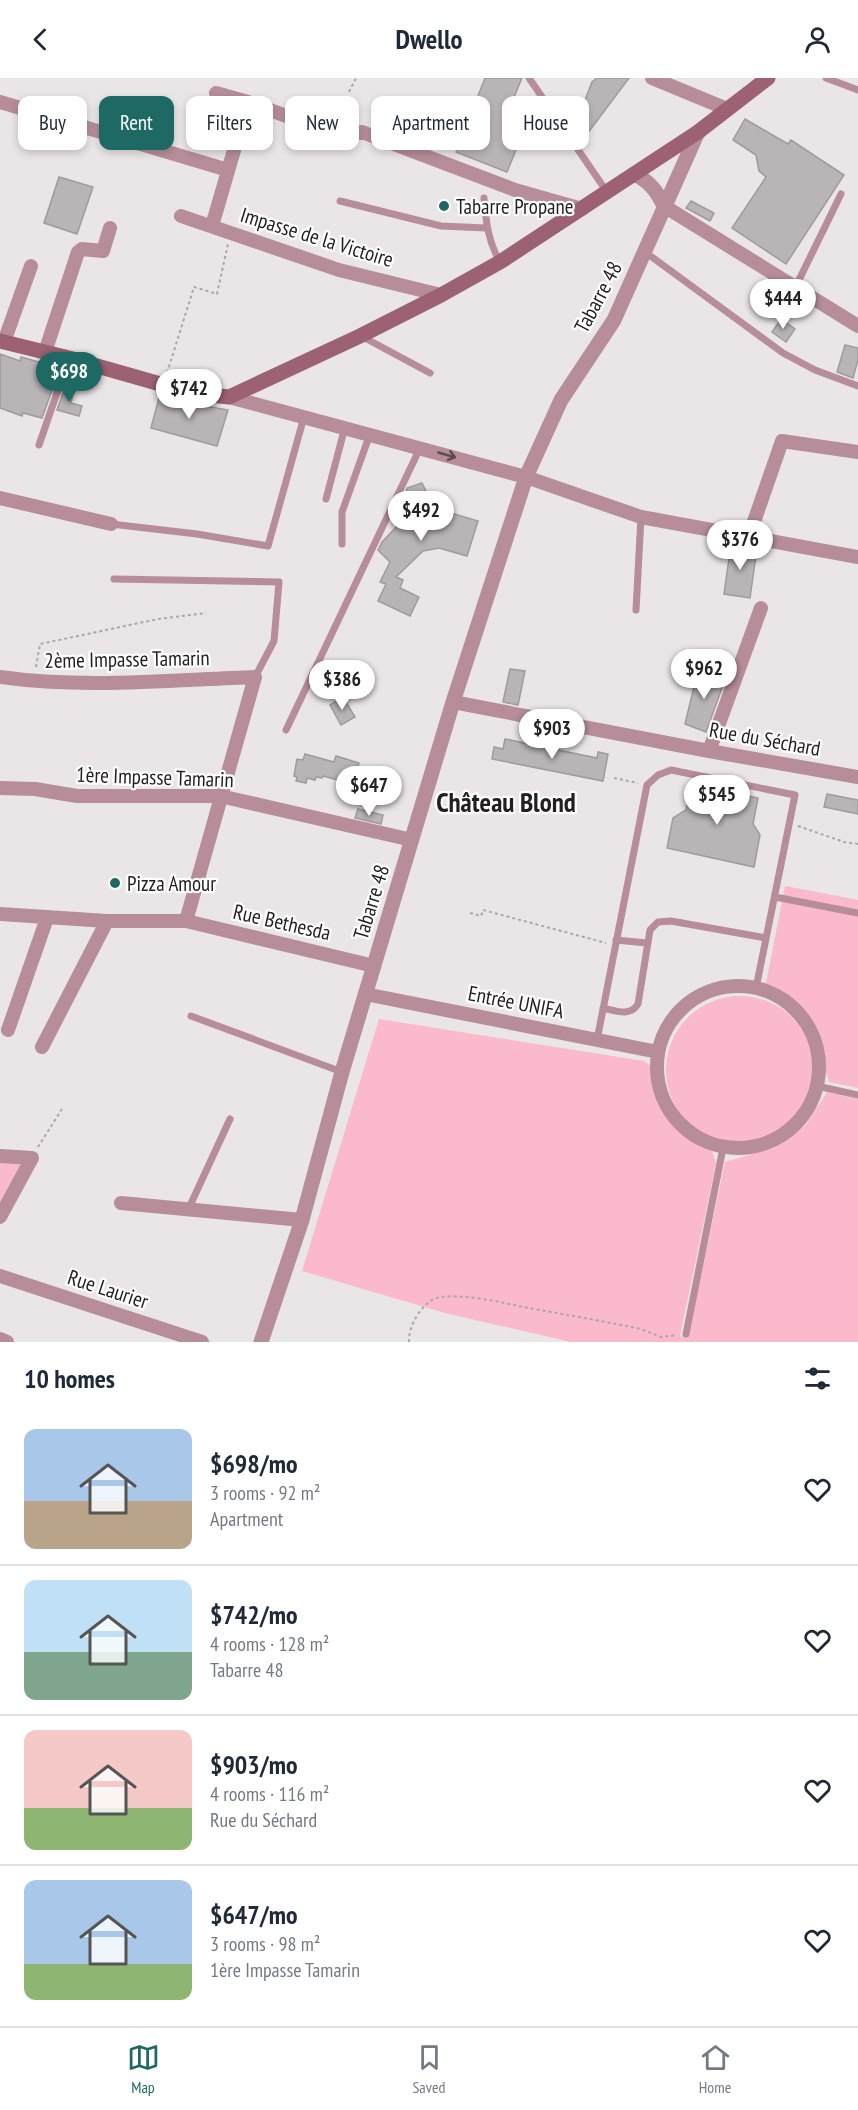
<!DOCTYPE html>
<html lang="en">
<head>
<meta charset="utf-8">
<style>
  body { margin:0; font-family:"PT Sans Narrow",sans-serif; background:#f2f2f3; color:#1f2937; height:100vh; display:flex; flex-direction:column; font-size:22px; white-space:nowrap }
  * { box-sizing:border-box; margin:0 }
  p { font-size:20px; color:#747a83 }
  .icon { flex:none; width:33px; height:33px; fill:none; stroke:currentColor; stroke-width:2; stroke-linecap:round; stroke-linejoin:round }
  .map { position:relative; height:1264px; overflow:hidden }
  .side { display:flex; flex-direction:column; background:#fff; flex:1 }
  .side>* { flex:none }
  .banner { position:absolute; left:18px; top:18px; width:822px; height:54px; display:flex; gap:12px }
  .price { position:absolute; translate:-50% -51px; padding:0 14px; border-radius:21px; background:#fff; color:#222; font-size:20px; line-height:39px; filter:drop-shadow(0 2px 3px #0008) }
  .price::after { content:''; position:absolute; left:50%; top:36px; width:18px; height:14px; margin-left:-9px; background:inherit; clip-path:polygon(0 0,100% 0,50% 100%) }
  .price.current { background:#1e6964; color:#fff }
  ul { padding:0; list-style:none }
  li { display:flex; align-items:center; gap:18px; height:150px; padding:0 24px }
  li+li { border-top:2px solid #e0e1e3 }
  li span { display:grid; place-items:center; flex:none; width:168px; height:120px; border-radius:12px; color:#555 }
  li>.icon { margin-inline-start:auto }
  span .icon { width:72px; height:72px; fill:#fffc; stroke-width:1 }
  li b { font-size:26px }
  h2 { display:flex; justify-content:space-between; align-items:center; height:72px; padding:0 24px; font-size:26px }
  .chip { padding:0 21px; border-radius:12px; background:#fff; box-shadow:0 3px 9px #0003; font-size:21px; line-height:54px }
  .chip.current { background:#1e6964; color:#fff }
  header { display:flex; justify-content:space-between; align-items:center; height:78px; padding:0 24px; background:#fff; font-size:27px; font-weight:600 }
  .tab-bar { display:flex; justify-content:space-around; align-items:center; height:84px; border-top:2px solid #e0e1e3; background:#fff; font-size:16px; color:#747a83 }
  .tab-bar a { display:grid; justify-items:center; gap:3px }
  .tab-bar .current { color:#1e6964 }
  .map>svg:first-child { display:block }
  .green { fill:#fabacb }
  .building { fill:#b9b4b5; stroke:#9f9b9c; stroke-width:1.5 }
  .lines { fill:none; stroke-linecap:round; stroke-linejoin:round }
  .path { stroke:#aba7a8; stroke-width:2; stroke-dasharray:3 3; stroke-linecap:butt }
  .service { stroke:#b68d98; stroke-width:7 }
  .minor { stroke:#b68d98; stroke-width:14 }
  .tertiary { stroke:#b68d98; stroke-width:15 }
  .secondary { stroke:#9c6172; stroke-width:15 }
  .oneway { stroke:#5d4b50 }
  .poi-dot { fill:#1e6964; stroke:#fff; stroke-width:2 }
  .labels { text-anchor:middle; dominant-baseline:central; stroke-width:4.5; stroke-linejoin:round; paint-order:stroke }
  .poi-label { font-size:21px; fill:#211f20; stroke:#fff; text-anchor:start }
  .street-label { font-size:21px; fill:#211f20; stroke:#fff }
  .district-label { font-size:27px; font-weight:bold; fill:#211f20; stroke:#fff }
</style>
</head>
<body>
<header><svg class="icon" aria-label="back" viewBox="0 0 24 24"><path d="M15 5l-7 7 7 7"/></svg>Dwello<svg class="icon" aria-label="person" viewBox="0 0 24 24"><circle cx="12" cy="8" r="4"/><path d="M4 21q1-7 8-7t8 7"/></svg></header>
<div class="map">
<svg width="858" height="1264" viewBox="0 0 858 1264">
  <rect width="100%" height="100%" fill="#eae5e6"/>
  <!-- green -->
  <path class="green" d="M785 808 858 822V1010L829 1004 817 965 799 930 766 905Z
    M666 992a74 74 0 1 1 148 0a74 74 0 1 1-148 0Z
    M379 941 644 983C665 997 652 1006 660 1024 664 1034 682 1053 691 1059 705 1069 711 1065 716 1085L680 1258 688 1260 725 1084 773 1070 806 1047 827 1014 858 1021V1264H571L445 1235 302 1193Z
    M0 1083 22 1084 0 1125Z"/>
  <!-- building -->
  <path class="building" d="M485 0H522L505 41 508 49 523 55 507 94 456 74Z
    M597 0H629L587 56 580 41 582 30 592 4Z
    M745 41 788 66 791 62 844 97 786 186 732 150 766 99 759 93 756 77 733 62Z
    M59 99 93 109 77 156 44 145Z
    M691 123 714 135 710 143 686 130Z
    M781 241 795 251 786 264 772 254Z
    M845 267 858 270V282L853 300 837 294Z
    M0 276 20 283 21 279 60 290 42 340 23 335 22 338 0 330Z
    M65 309 74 311 71 325 82 328 79 338 57 332Z
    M160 316 189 325 228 332 217 368 151 350Z
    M422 405 430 421 446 425 444 433 478 443 467 478 439 470 423 473 396 499 403 502 400 510 419 519 410 538 378 523 386 506 380 504 390 484 378 472 382 464 402 443V430L408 424 406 414 407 410Z
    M731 466 757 470 750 520 724 516Z
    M510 591 525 593 518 627 503 624Z
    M698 592 726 599 706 654 685 646Z
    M343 619 355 639 341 647 330 627Z
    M505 661 597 680 598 674 608 676 603 703 492 681 494 669 503 671Z
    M305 676 334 684 336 678 359 685 353 706 323 698 322 700 316 699 315 702 307 700 306 705 296 703 297 699 294 698 297 681 303 682Z
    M691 706 758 720 753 746 760 757 754 789 667 770 673 740 686 732Z
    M827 716 858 722V736L824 729Z
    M358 731 383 737 381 746 355 740Z"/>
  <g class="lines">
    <!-- path -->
    <path class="path" d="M349 14 356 0
      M167 295 194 209 217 216 228 166
      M36 589 40 566 158 541 206 535
      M614 700 638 705
      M798 748 844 764 858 766
      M470 835 481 838 483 832 606 865
      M38 1069 62 1031
      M409 1264C408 1248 423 1221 441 1219 463 1216 501 1224 523 1229 563 1236 602 1243 641 1251L661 1259 676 1257"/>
    <!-- service -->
    <path class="service" d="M529 0 607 114
      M826 0 858 12
      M484 120C486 144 488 163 500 184
      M340 123 441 148 486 150
      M645 174 783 275 815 292 858 308
      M796 208 841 116
      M363 259 430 295
      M39 367 69 280
      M326 421 345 349
      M111 446 197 456 268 468 304 339
      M342 466V434L370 356
      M114 501 279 504 274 563 255 599
      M636 532 641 439
      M286 652 420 370
      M775 819 858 835
      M616 862 647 865
      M603 930C616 933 630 939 638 926L650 852 658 844 671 843 766 860
      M191 938 342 994
      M597 962 647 707 658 697 671 692 795 717 756 910
      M817 1008 858 1017
      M188 1132 230 1041
      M686 1256 723 1070"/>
    <!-- minor -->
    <path class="minor" d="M652 0 727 31
      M216 15 248 24 314 48 347 58 362 54 515 112 582 131
      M0 24 228 92
      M664 128 858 248
      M181 138 339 192 441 217
      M212 148 248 24
      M4 264 31 188
      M45 274 78 174 82 171 103 173 110 150
      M229 319 526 399 641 439 858 479
      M0 420 111 446
      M749 458 782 363 858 374
      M0 599C84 611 171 602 255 599L186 843
      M453 624 709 673 858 699
      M709 673 761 530
      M0 710 35 711 77 718H220L412 762
      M0 836 107 843H186L374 888
      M657 989a81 81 0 1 1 162 0a81 81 0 1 1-162 0Z
      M365 916 658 974
      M8 952 47 840
      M42 969 107 843
      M0 1078 32 1080 0 1139
      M121 1125 302 1142
      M0 1198 202 1264
      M0 1261 7 1264"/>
    <!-- tertiary -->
    <path class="tertiary" d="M634 96C649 103 657 113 664 128
      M261 1264 302 1142 342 994 453 624 526 399 561 322 614 242 698 54"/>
    <!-- secondary -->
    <path class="secondary" d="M0 263 69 280 192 315 229 319 360 258 441 217 500 184 698 54 768 0"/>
  </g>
  <!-- one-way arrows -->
  <defs><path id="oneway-shaft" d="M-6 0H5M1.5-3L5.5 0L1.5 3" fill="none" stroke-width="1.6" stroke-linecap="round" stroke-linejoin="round" transform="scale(1.5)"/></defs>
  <use class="oneway" href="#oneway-shaft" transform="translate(447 377) rotate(16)"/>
  <!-- markers -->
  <g class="poi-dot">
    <circle cx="444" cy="128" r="6"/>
    <circle cx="115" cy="805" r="6"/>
  </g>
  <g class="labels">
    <!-- poi labels -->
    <g class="poi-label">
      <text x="456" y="128">Tabarre Propane</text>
      <text x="127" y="805">Pizza Amour</text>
    </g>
    <!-- street labels -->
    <g class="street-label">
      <text transform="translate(317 159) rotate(17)">Impasse de la Victoire</text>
      <text transform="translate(598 219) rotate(-62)">Tabarre 48</text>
      <text transform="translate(127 581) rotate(-1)">2ème Impasse Tamarin</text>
      <text transform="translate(765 661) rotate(10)">Rue du Séchard</text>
      <text transform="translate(155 699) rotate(2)">1ère Impasse Tamarin</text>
      <text transform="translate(371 824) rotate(-73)">Tabarre 48</text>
      <text transform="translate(282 844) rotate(13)">Rue Bethesda</text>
      <text transform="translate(516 924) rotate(11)">Entrée UNIFA</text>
      <text transform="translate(108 1211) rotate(18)">Rue Laurier</text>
    </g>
    <!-- district labels -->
    <g class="district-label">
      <text x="506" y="724">Château Blond</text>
    </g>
  </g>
</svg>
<b class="price" style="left:783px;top:252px">$444</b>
<b class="price current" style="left:69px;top:325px">$698</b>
<b class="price" style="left:189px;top:342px">$742</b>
<b class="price" style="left:421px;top:464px">$492</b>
<b class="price" style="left:740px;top:493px">$376</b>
<b class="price" style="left:704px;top:622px">$962</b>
<b class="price" style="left:342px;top:633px">$386</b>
<b class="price" style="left:552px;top:682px">$903</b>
<b class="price" style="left:369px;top:739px">$647</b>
<b class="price" style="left:717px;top:748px">$545</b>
<div class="banner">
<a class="chip">Buy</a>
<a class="chip current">Rent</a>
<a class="chip">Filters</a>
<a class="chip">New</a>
<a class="chip">Apartment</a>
<a class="chip">House</a>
</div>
</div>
<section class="side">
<h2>10 homes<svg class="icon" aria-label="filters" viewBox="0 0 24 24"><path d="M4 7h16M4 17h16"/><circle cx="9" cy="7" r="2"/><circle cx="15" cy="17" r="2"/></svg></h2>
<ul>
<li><span style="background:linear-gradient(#a9c7e8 60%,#b9a48a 0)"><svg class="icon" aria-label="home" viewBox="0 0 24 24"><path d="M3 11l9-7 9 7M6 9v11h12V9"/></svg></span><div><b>$698/mo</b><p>3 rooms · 92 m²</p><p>Apartment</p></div><svg class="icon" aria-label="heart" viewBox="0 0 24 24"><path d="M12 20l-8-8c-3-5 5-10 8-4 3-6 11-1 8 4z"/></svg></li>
<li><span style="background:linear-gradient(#bfe0f5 60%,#7fa58c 0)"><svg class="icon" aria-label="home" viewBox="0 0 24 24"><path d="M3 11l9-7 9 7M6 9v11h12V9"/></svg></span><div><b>$742/mo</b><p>4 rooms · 128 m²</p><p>Tabarre 48</p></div><svg class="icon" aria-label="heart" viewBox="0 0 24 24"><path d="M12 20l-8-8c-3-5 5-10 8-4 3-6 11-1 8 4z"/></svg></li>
<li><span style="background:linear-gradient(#f6c9c9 65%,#8fb573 0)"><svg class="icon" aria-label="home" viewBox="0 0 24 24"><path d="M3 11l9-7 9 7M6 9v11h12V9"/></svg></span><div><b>$903/mo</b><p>4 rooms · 116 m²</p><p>Rue du Séchard</p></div><svg class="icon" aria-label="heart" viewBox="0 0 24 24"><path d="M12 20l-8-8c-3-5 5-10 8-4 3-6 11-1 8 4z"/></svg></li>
<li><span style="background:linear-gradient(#a9c7e8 70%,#8fb573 0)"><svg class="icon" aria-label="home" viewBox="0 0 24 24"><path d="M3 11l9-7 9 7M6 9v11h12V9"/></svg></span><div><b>$647/mo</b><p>3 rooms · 98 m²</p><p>1ère Impasse Tamarin</p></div><svg class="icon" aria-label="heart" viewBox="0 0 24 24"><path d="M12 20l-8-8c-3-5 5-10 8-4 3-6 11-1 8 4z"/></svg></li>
</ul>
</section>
<nav class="tab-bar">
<a class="current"><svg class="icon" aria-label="map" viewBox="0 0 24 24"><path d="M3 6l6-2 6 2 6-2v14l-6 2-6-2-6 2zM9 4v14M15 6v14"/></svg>Map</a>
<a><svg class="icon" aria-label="saved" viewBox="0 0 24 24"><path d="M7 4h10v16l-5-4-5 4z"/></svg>Saved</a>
<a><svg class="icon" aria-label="home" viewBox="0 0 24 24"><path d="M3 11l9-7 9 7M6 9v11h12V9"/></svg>Home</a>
</nav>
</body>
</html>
